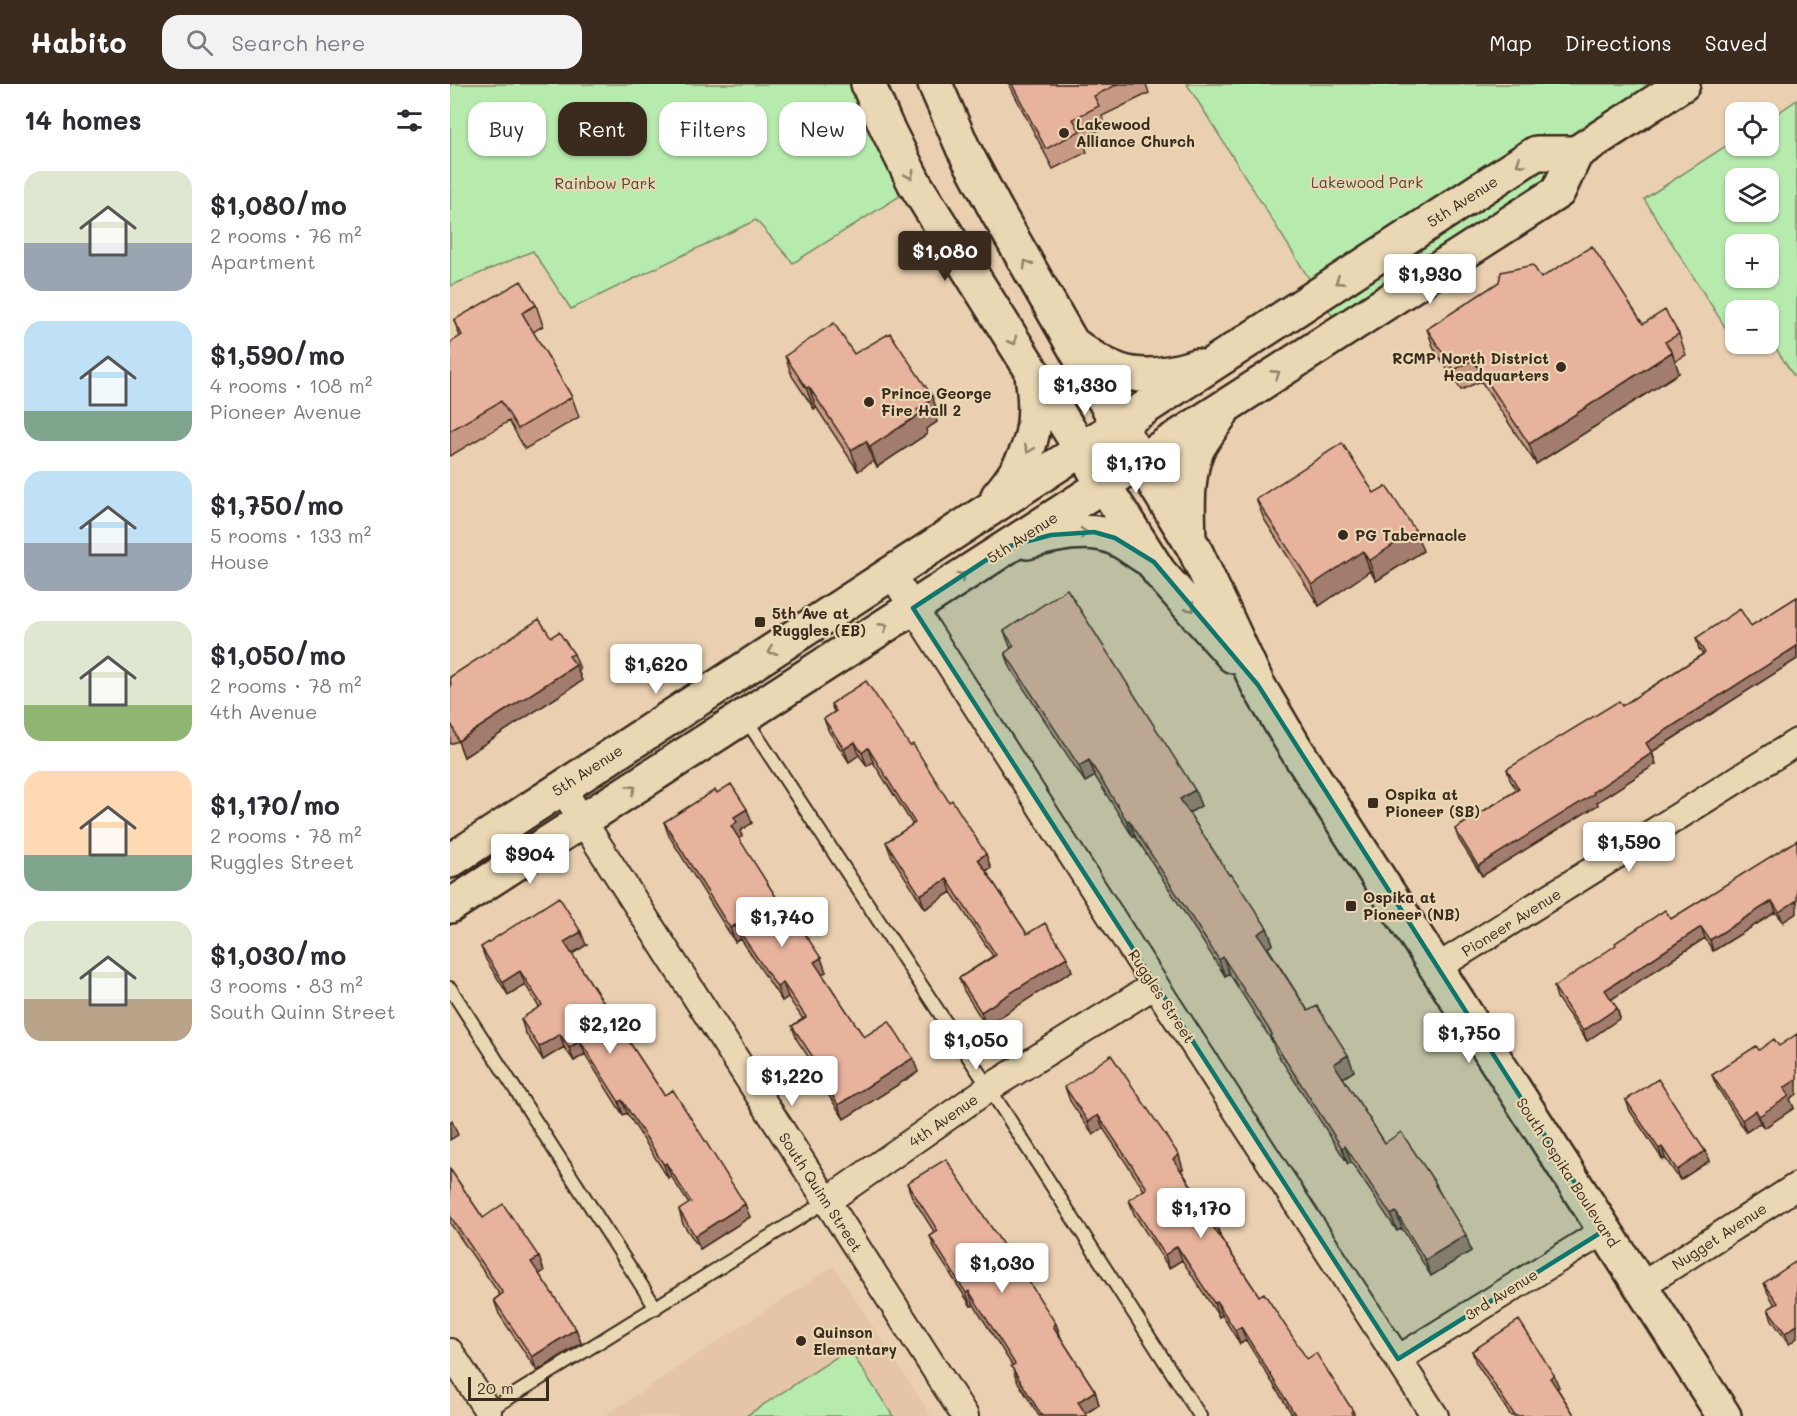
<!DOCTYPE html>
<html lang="en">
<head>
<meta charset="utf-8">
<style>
  body { margin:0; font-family:Mali,sans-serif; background:#f2f2f3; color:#2b2b33; height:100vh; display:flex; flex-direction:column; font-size:22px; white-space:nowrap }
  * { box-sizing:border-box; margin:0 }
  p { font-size:20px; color:#7c7c81 }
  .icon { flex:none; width:33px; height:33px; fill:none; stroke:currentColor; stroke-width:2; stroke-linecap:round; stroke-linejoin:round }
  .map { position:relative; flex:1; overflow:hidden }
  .drawer { display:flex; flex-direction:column; background:#fff; width:450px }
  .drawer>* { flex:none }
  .top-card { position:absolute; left:18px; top:18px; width:570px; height:54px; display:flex; gap:12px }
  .buttons { position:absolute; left:1275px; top:18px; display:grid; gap:12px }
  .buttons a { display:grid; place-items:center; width:54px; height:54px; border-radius:12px; background:#fff; box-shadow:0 2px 4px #0004; font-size:30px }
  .scale { position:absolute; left:18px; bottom:15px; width:81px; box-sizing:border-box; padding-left:6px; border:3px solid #3b2a1e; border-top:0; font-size:16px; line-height:21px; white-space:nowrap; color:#3b2a1e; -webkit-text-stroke:4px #ead7b4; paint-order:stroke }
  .price { position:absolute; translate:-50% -51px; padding:0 14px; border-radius:6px; background:#fff; color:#222; font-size:20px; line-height:39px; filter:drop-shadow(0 2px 3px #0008) }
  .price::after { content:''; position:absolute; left:50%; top:36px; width:18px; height:14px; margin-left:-9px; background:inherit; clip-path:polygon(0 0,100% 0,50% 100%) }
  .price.current { background:#3b2a1e; color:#fff }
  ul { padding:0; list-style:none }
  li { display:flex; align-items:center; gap:18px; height:150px; padding:0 24px }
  li span { display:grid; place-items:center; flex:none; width:168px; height:120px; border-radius:18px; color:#555 }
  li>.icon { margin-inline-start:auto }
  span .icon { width:72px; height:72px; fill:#fffc; stroke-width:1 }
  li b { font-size:26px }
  h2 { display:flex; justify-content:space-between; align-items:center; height:72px; padding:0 24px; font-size:26px }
  .pill { padding:0 21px; border-radius:18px; background:#fff; box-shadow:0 2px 4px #0004; font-size:21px; line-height:54px }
  .pill.current { background:#3b2a1e; color:#fff }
  header { display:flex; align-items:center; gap:36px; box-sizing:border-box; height:84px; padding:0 30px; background:#3b2a1e; color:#fff }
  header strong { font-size:28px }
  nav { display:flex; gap:33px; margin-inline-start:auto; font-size:21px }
  .search { width:420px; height:54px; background:#f2f2f3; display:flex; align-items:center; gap:15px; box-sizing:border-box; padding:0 21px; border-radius:18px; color:#7c7c81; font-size:22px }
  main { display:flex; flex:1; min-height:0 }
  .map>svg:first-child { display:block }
  .built { fill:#e6c4a7 }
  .park { fill:#b7ebad; stroke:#798a66; stroke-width:1.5; fill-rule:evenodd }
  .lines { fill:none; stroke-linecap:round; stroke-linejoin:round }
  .lane-casing { stroke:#3b2a1e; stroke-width:16 }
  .street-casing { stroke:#3b2a1e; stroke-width:30 }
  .secondary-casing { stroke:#3b2a1e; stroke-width:38 }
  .lane { stroke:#ead7b4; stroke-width:12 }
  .street { stroke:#ead7b4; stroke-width:26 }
  .secondary { stroke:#ead7b4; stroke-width:33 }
  .wall { fill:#c89a86; stroke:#3b2a1e; stroke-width:1.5 }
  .shaded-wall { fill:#a27d6d; stroke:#3b2a1e; stroke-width:1.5 }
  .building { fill:#e8b39c; stroke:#3b2a1e; stroke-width:1.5 }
  .oneway { stroke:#928069 }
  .marked { fill:#0f766e; fill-opacity:0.2; stroke:#0f766e; stroke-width:4.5; stroke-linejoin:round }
  .poi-dot { fill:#3b2a1e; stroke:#ead7b4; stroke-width:2 }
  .labels { text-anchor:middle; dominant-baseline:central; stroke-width:4.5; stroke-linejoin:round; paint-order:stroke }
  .poi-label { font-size:15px; font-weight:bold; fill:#3b2a1e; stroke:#ead7b4; text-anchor:start }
  .park-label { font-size:15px; fill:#4e4733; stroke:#ead7b4 }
  .street-label { font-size:15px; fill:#3b2a1e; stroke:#ead7b4 }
</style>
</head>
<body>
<header>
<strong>Habito</strong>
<div class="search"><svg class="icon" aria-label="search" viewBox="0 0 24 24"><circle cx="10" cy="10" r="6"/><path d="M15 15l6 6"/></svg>Search here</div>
<nav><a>Map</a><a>Directions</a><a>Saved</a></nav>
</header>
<main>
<section class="drawer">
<h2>14 homes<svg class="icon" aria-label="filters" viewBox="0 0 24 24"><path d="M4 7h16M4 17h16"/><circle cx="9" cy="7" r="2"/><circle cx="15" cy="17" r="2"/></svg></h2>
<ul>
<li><span style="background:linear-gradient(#dfe7d0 60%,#9aa5b1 0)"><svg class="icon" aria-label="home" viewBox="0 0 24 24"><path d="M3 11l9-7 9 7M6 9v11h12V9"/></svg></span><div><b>$1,080/mo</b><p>2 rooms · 76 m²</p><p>Apartment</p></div></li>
<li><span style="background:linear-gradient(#bfe0f5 75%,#7fa58c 0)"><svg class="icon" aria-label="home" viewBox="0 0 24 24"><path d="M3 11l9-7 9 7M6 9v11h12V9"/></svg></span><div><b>$1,590/mo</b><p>4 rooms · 108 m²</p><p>Pioneer Avenue</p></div></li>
<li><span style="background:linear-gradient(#bfe0f5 60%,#9aa5b1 0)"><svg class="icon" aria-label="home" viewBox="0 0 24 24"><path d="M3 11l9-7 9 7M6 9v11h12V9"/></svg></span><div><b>$1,750/mo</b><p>5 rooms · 133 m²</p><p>House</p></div></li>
<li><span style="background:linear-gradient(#dfe7d0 70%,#8fb573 0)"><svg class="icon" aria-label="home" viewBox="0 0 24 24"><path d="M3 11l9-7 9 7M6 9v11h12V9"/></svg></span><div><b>$1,050/mo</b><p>2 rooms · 78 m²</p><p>4th Avenue</p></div></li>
<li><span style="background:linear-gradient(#ffd9b3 70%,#7fa58c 0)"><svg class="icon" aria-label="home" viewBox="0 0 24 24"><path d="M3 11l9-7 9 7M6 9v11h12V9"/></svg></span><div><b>$1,170/mo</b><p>2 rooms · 78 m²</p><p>Ruggles Street</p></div></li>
<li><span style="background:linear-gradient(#dfe7d0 65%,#b9a48a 0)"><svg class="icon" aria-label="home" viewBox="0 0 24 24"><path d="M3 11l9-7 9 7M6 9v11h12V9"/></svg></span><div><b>$1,030/mo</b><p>3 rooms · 83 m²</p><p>South Quinn Street</p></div></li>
</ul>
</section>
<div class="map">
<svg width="1347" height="1332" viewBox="0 0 1347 1332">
  <rect width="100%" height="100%" fill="#ead0b0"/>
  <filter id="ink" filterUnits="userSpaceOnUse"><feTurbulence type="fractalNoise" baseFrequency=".0167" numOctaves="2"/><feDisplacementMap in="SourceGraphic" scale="12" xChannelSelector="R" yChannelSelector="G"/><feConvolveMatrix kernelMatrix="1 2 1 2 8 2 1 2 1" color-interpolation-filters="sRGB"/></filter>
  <g filter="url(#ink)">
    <!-- built -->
    <path class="built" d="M384 1182 481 1332H154Z"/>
    <!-- park -->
    <path class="park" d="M0 0H406L450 112 343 179 306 136 121 225 83 167 0 202Z
      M737 0H1249L885 236Z
      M1347 16V297L1319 254 1318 226H1286L1285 241 1277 246 1194 115 1285 56 1286 62H1318L1319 35ZM1318 94V128H1286V94ZM1286 160H1318V194H1286Z
      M399 1265 443 1332H296Z"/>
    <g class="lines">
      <!-- lane casing -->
      <g class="lane-casing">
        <path id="lane" d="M295 634 539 1004 750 1332
          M0 904 206 1224
          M36 1328 377 1117"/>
      </g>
      <!-- street casing -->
      <g class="street-casing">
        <path id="street" d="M441 489 705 901 985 1332
          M111 703 515 1332
          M988 883 1347 658
          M377 1117 539 1004 705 901
          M1191 1202 1347 1102
          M0 1268 38 1327
          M948 1275 1155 1146"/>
      </g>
      <!-- secondary casing -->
      <g class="secondary-casing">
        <path id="secondary" d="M418 0 436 42 465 100 631 365 709 488 783 572
          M485 0 513 64 546 126 668 340 744 464 808 601 844 662 1274 1332
          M626 262C668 294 696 298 746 282
          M548 412C582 372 590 343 582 291
          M739 456C738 427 736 394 747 366 753 354 763 342 771 330
          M577 458C603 451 639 442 665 454 676 459 687 468 697 474
          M0 777 1086 69H1126
          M0 822 1108 108 1126 69 1233 0"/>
      </g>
      <!-- lane -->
      <use href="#lane" class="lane"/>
      <!-- street -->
      <use href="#street" class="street"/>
      <!-- secondary -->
      <use href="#secondary" class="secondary"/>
    </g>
    <!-- wall -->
    <path class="wall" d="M559 0H696L699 9 652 32 656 42 632 55 637 68 603 85Z
      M1091 194 1193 240 1229 250 1236 271 1225 277 1229 289 1086 380 1031 297 1011 306 984 265 977 245Z
      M86 221 93 242 83 248 122 313 129 333 75 365 59 337 0 372V259L10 253 4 236Z
      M404 270 482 312 489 333 486 335 487 338 476 345 477 350 427 383 423 377 408 387 366 323 364 325 342 292 335 272Z
      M924 409 973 467 926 497 920 487 869 522 814 435 806 415Z
      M1347 513V575L1202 668 1206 680 1147 718 1148 721 1032 792 1009 756 1005 745 1067 706 1060 696 1057 685 1172 622 1253 570 1249 565 1246 554 1301 542Z
      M554 547 751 722 739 729 779 791 817 844 823 860 818 864 858 927 904 987 893 994 935 1059 986 1100 990 1110 1021 1167 981 1192 952 1144 947 1147 901 1078 898 1080 826 968 822 957 779 889 775 892 685 752 683 753 645 692 635 698 561 585 555 569 561 565Z
      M101 553 124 570 130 585 128 586 132 597 14 673 8 657 0 660V593Z
      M381 620 541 784 536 787 577 850 622 887 536 942 514 907 509 894 543 872 501 808 475 825 441 771 436 758 463 741 423 678 417 682 409 671 399 678 379 648 374 635 384 628Z
      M267 709 302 739 290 747 292 752 288 754 333 824 376 888 372 890 414 953 468 988 394 1035 370 998 366 984 347 956 342 942 353 935 338 913 332 917 291 855 285 858 219 752 214 738Z
      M1333 765V838L1326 828 1263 867 1255 854 1161 915 1170 934 1137 957 1107 914 1104 903 1221 835Z
      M136 861 122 870 214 1011 300 1133 250 1165 233 1140 229 1126 239 1120 221 1092 218 1094 177 1029 173 1031 135 970 124 977 114 963 93 976 75 948 71 935 89 923 75 900 58 911 36 876 31 863Z
      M1329 962 1340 1015 1344 1024 1314 1044 1310 1039 1296 1048 1267 1003 1262 991 1309 966Z
      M615 1003 733 1085 731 1086 765 1137 770 1151H769L809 1212 857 1275 903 1327 905 1332H843L796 1256 790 1260 772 1231 769 1233 732 1176 719 1184 684 1130 679 1116 694 1106 653 1044 643 1051 620 1017Z
      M1176 1016 1255 1067 1259 1077 1230 1096 1215 1074 1213 1076 1180 1027Z
      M0 1085 33 1134 94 1187 89 1190 126 1245 131 1259 87 1287 49 1230 44 1216 50 1211 0 1139Z
      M457 1099 606 1240 611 1254 645 1307 649 1321 635 1330 637 1332H589L566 1295 562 1281 524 1221 521 1222 485 1166 480 1152 485 1149 462 1113Z
      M1347 1181 1339 1260 1322 1236 1318 1225 1325 1221 1318 1209 1314 1199Z
      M1022 1267 1109 1303 1107 1304 1125 1332H1061L1026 1279Z"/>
    <!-- shaded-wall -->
    <path class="shaded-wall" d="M1222 268 1229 289 1086 380 1079 360Z
      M359 303 366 323 364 325 356 304Z
      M482 312 489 333 486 335 487 338 476 345 477 350 427 383 420 363 467 326 477 315Z
      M416 357 423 377 408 387 401 366Z
      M965 446 973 467 926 497 919 477Z
      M913 467 920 487 869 522 862 501Z
      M1347 562V575L1200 669 1196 659Z
      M126 581 132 597 14 673 8 657Z
      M405 658 409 671 399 678 394 665Z
      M418 664 423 678 417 682 412 669Z
      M1202 669 1206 680 1147 718 1148 721 1032 792 1028 782Z
      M639 676 645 692 635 698 629 682Z
      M745 706 751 722 735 731 730 715Z
      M297 725 302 739 290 747 292 752 286 756 281 742 284 733Z
      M679 736 685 752 683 753 677 737Z
      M536 770 541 784 533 788 528 775Z
      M497 795 501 808 475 825 470 811Z
      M1347 816V829L1333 838 1329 828Z
      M1322 817 1326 828 1263 867 1260 856Z
      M285 841 291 855 285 858 280 844Z
      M1251 843 1255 854 1159 917 1155 906Z
      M817 844 823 860 814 866 808 850Z
      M131 848 136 861 119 872 114 858Z
      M617 873 622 887 536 942 531 928Z
      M773 873 779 889 775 892 769 876Z
      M371 874 376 888 369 892 364 878Z
      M70 887 75 900 58 911 53 898Z
      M333 899 338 913 332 917 327 903Z
      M1167 924 1170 934 1137 957 1133 947Z
      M110 950 114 963 93 976 89 963Z
      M130 957 135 970 124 977 119 964Z
      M898 971 904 987 890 996 884 980Z
      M463 974 468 988 394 1035 388 1021Z
      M1347 995V1010L1340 1015 1344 1024 1314 1044 1309 1032 1334 1004Z
      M172 1016 177 1029 173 1031 169 1018Z
      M1306 1026 1310 1039 1296 1048 1292 1036Z
      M648 1031 653 1044 643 1051 638 1038Z
      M2 1037 8 1051 0 1056V1039Z
      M895 1062 901 1078 898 1080 892 1064Z
      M1212 1063 1215 1074 1213 1076 1209 1065Z
      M1255 1067 1259 1077 1230 1096 1227 1086Z
      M729 1071 733 1085 728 1088 723 1075Z
      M216 1079 221 1092 218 1094 214 1081Z
      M295 1120 300 1133 250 1165 245 1152Z
      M946 1128 952 1144 947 1147 941 1131Z
      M765 1137 770 1151 766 1153 761 1140Z
      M1016 1151 1021 1167 981 1192 975 1176Z
      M727 1162 732 1176 719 1184 715 1171Z
      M89 1173 94 1187 86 1192 81 1178Z
      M519 1207 524 1221 521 1222 516 1209Z
      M767 1218 772 1231 769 1233 764 1219Z
      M606 1240 611 1254 603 1242Z
      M1347 1241V1254L1339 1260 1335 1249Z
      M791 1243 796 1256 790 1260 785 1246Z
      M126 1245 131 1259 87 1287 82 1273Z
      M1104 1291 1109 1303 1104 1306 1100 1294Z
      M645 1307 649 1321 633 1331 628 1318Z"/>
    <!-- building -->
    <path class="building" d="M562 0H668L644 12 649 22 623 35 630 47 596 65Z
      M1142 162 1193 240 1215 226 1229 250 1215 258 1222 268 1079 360 1023 276 1004 286 977 245 1049 198 1051 188 1083 181 1091 194Z
      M71 197 86 221 72 229 122 313 68 345 51 317 0 347V259L12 251 4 236Z
      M384 239 404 270 440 249 482 312 477 315 479 318 467 326 470 330 420 363 416 357 401 366 359 303 356 304 335 272Z
      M892 359 924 409 936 402 965 446 919 477 913 467 862 501 806 415Z
      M617 505 745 706 730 715 779 791 781 790 817 844 808 850 858 927 867 922 898 971 884 980 935 1059 951 1048 986 1100 985 1101 1016 1151 975 1176 946 1128 941 1131 895 1062 892 1064 820 952 822 950 773 873 769 876 679 736 677 737 639 676 629 682 555 569 564 562 554 547Z
      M1347 513V562L1196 659 1202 669 1143 708 1144 710 1028 782 1005 745 1069 705 1057 685 1169 617 1172 622 1255 569 1246 554 1290 525 1301 542Z
      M89 535 101 553 109 548 124 570 119 572 126 581 8 657 2 641 0 642V603L1 602 0 593Z
      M416 597 460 662 463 660 499 718 502 716 536 770 528 775 577 850 595 839 617 873 531 928 509 894 546 871 497 795 470 811 436 758 465 739 418 664 412 669 405 658 394 665 374 635 386 627 381 620Z
      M281 700 297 725 284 733 287 738 281 742 333 824 336 822 371 874 364 878 414 953 439 937 463 974 388 1021 365 984 369 982 342 942 356 933 333 899 327 903 285 841 280 844 214 738 265 706 267 709Z
      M1347 756V816L1329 828 1322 817 1260 856 1251 843 1155 906 1167 924 1133 947 1104 903 1166 861 1165 859 1215 826 1221 835Z
      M109 813 131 848 114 858 214 1011 223 1006 295 1120 245 1152 229 1126 241 1118 216 1079 214 1081 172 1016 169 1018 130 957 119 964 110 950 89 963 71 935 92 921 70 887 53 898 31 863Z
      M1347 950V995L1334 1004 1339 1012 1309 1032 1306 1026 1292 1036 1262 991 1306 962 1309 966 1324 955 1329 962Z
      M661 971 729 1071 723 1075 765 1137 761 1140 809 1212 814 1209 857 1275 866 1269 903 1327 901 1328 903 1332H846L791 1243 785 1246 767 1218 764 1219 727 1162 715 1171 679 1116 697 1104 648 1031 638 1038 615 1003Z
      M1208 995 1255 1067 1227 1086 1212 1063 1209 1065 1176 1016Z
      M496 1075 571 1188 572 1187 606 1240 603 1242 645 1307 628 1318 637 1332H592L561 1282 565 1280 519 1207 516 1209 480 1152 488 1147 457 1099Z
      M0 1085 33 1134 53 1120 89 1173 81 1178 126 1245 82 1273 44 1216 53 1209 0 1132Z
      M1345 1178 1347 1181V1241L1335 1249 1318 1225 1328 1219 1314 1199Z
      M1069 1236 1104 1291 1100 1294 1125 1332H1065L1022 1267Z"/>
    <!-- one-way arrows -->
    <defs><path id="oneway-chevron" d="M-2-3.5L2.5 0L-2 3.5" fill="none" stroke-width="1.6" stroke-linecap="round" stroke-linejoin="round" transform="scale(1.5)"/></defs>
    <g class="oneway">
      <use href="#oneway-chevron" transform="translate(1070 79) rotate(147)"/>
      <use href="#oneway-chevron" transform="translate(460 91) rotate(63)"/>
      <use href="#oneway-chevron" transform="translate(577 180) rotate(-120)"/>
      <use href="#oneway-chevron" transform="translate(889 197) rotate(147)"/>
      <use href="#oneway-chevron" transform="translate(563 257) rotate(58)"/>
      <use href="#oneway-chevron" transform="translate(826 290) rotate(-33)"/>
      <use href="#oneway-chevron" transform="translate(579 365) rotate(110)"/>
      <use href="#oneway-chevron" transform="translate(634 449) rotate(-3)"/>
      <use href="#oneway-chevron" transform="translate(512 492) rotate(-33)"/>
      <use href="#oneway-chevron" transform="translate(741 524) rotate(49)"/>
      <use href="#oneway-chevron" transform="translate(434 543) rotate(-33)"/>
      <use href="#oneway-chevron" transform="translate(322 567) rotate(147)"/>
      <use href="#oneway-chevron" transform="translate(182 705) rotate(-33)"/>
    </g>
  </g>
  <!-- marked area -->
  <path class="marked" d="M644 448 665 454 704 478 808 601 1155 1146 948 1275 463 524 556 463 601 451Z"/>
  <!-- markers -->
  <g class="poi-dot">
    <circle cx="614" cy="49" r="6"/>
    <circle cx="1111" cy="283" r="6"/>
    <circle cx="419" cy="318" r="6"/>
    <circle cx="893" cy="451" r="6"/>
    <rect x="304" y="532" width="12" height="12" rx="3"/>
    <rect x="917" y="713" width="12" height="12" rx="3"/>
    <rect x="895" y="816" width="12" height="12" rx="3"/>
    <circle cx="351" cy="1257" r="6"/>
  </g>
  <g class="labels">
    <!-- poi labels -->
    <g class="poi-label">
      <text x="626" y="40">Lakewood<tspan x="626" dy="17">Alliance Church</tspan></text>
      <text x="1099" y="274" text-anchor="end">RCMP North District<tspan x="1099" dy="17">Headquarters</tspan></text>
      <text x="431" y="309">Prince George<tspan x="431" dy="17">Fire Hall 2</tspan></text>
      <text x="905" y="451">PG Tabernacle</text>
      <text x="322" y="529">5th Ave at<tspan x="322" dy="17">Ruggles (EB)</tspan></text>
      <text x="935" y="710">Ospika at<tspan x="935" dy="17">Pioneer (SB)</tspan></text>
      <text x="913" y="813">Ospika at<tspan x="913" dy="17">Pioneer (NB)</tspan></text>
      <text x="363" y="1248">Quinson<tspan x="363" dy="17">Elementary</tspan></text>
    </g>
    <!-- park labels -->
    <g class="park-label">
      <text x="917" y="98">Lakewood Park</text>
      <text x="155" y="99">Rainbow Park</text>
    </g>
    <!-- street labels -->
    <g class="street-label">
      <text transform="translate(1012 117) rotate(-33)">5th Avenue</text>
      <text transform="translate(572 453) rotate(-33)">5th Avenue</text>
      <text transform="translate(137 686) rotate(-33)">5th Avenue</text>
      <text transform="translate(1061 838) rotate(-32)">Pioneer Avenue</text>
      <text transform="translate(712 912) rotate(57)">Ruggles Street</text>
      <text transform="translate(493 1036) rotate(-35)">4th Avenue</text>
      <text transform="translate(1118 1088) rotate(57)">South Ospika Boulevard</text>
      <text transform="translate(371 1108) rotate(57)">South Quinn Street</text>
      <text transform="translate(1269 1152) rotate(-33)">Nugget Avenue</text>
      <text transform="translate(1051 1210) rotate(-32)">3rd Avenue</text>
    </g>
  </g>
</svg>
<div class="buttons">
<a><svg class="icon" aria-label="locate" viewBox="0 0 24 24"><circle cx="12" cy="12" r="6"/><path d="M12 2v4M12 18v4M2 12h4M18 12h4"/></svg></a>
<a><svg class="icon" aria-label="layers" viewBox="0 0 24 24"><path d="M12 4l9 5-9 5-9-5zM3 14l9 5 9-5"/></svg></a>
<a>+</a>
<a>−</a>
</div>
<div class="scale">20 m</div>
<b class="price current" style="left:495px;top:198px">$1,080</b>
<b class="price" style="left:980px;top:221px">$1,930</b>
<b class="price" style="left:635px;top:332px">$1,330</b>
<b class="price" style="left:686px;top:410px">$1,170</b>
<b class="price" style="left:206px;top:611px">$1,620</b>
<b class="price" style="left:1179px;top:789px">$1,590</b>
<b class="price" style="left:80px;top:801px">$904</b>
<b class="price" style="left:332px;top:864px">$1,740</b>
<b class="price" style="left:160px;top:971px">$2,120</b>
<b class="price" style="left:1019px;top:980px">$1,750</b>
<b class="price" style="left:526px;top:987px">$1,050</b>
<b class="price" style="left:342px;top:1023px">$1,220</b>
<b class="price" style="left:751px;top:1155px">$1,170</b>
<b class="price" style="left:552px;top:1210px">$1,030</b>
<div class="top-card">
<a class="pill">Buy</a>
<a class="pill current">Rent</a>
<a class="pill">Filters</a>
<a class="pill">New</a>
</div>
</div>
</main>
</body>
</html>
